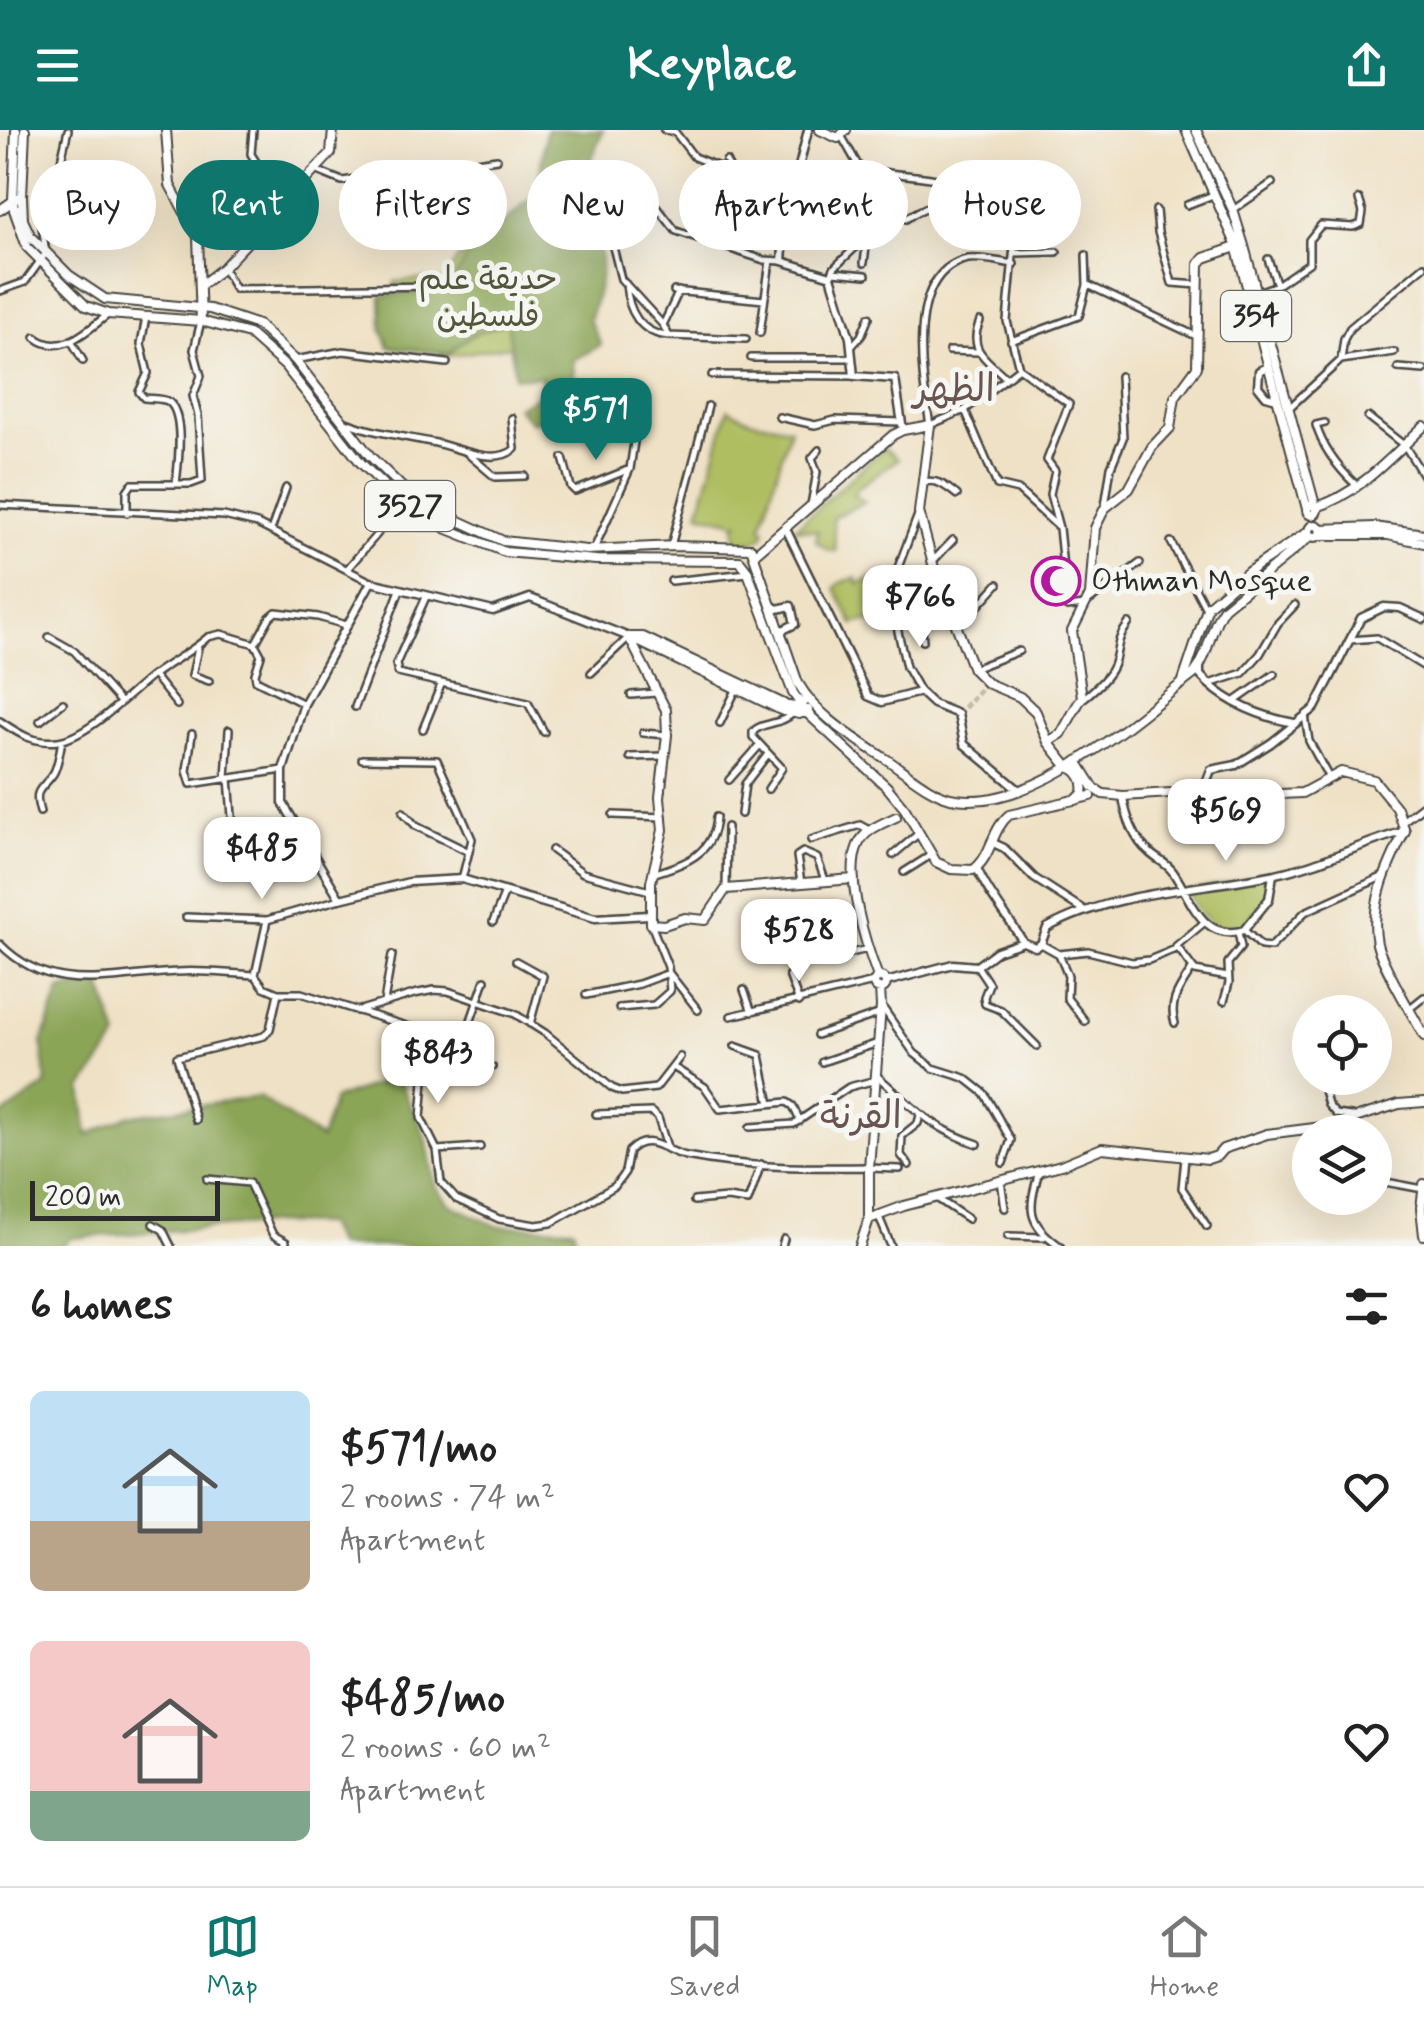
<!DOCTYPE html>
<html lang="en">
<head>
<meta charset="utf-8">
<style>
  body { margin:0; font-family:Mynerve,"Playpen Sans Arabic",sans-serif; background:#f6f6f6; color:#222; height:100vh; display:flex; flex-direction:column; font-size:38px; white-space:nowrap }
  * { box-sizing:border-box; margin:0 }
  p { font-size:32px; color:#767676 }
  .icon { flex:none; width:55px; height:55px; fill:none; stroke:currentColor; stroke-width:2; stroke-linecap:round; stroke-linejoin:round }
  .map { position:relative; height:1116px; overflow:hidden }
  .panel { display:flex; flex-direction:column; background:#fff; flex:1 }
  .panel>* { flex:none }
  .top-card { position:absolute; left:30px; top:30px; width:1365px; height:90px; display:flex; gap:20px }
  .buttons { position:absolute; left:1292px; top:865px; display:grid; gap:20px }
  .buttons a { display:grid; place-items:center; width:100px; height:100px; border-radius:50%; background:#fff; box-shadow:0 10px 40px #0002; font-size:50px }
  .scale { position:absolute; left:30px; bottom:25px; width:190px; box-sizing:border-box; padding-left:10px; border:5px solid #2b2b2b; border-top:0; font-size:28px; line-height:35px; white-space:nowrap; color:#2b2b2b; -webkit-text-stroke:8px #f6f6f2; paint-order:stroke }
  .price { position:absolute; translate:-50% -85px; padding:0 22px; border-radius:20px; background:#fff; color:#222; font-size:32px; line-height:65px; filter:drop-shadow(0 2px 5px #0008) }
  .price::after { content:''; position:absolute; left:50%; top:60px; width:30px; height:22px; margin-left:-15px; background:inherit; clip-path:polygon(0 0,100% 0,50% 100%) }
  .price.active { background:#0f766e; color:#fff }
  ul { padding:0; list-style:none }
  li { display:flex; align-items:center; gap:30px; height:250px; padding:0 30px }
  li span { display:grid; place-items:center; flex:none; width:280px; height:200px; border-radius:15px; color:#555 }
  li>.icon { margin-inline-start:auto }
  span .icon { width:120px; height:120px; fill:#fffc; stroke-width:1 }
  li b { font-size:42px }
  h2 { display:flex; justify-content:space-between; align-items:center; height:120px; padding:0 30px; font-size:42px }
  .tag { padding:0 35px; border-radius:45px; background:#fff; box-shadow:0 10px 40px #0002; font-size:35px; line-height:90px }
  .tag.active { background:#0f766e; color:#fff }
  header { display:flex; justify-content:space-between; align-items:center; height:130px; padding:0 30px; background:#0f766e; color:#fff; font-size:45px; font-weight:700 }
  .tabs { display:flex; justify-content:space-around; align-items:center; height:140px; border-top:2px solid #e0e0e0; background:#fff; font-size:28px; color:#767676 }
  .tabs a { display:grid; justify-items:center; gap:5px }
  .tabs .active { color:#0f766e }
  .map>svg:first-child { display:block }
  .green { fill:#afbe60; stroke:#6d7446; stroke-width:2.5 }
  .forest { fill:#8ba556; stroke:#5b6840; stroke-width:2.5 }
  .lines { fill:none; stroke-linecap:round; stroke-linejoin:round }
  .tertiary-tunnel { stroke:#c8bda6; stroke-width:6; stroke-dasharray:6 3; stroke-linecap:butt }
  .minor-casing { stroke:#484642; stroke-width:10 }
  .tertiary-casing { stroke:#484642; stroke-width:11 }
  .secondary-casing { stroke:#484642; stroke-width:12 }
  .primary-casing { stroke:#484642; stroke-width:12 }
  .minor { stroke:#fff; stroke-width:5 }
  .tertiary { stroke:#fff; stroke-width:6 }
  .secondary { stroke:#fff; stroke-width:8 }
  .primary { stroke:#fff; stroke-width:8 }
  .labels { text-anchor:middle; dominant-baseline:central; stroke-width:10; stroke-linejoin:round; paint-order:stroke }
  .shield { fill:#f6f6f2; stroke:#686867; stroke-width:2.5 }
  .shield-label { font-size:30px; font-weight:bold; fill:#2b2b2b }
  .park-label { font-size:32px; fill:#53573b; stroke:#f6f6f2 }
  .poi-label { font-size:32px; fill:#2b2b2b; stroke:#f6f6f2; text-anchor:start }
  .quarter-label { font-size:38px; fill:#6a544f; stroke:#f6f6f2 }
</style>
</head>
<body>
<header><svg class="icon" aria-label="menu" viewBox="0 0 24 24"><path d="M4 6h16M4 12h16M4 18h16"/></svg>Keyplace<svg class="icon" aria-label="share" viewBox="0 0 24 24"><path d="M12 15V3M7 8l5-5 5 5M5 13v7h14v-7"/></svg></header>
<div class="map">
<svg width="1424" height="1116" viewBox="0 0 1424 1116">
  <rect width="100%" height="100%" fill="#f6f6f2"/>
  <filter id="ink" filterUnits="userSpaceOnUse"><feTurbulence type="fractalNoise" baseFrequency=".01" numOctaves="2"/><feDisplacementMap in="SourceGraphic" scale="20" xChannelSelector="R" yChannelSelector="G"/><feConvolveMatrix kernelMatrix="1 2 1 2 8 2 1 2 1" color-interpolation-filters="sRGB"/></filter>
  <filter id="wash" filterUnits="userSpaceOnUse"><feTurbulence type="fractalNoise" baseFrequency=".0048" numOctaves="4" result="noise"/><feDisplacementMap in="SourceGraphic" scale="40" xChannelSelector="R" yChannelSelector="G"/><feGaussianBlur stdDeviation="2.25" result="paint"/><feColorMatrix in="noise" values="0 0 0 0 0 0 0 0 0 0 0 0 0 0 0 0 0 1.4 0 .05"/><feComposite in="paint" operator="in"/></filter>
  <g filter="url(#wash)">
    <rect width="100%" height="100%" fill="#efe1c5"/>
    <!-- green -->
    <path class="green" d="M479 101 531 120 517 215 442 227 423 200 425 176 415 158 395 160V152L430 149 446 152 454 134Z
      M728 279 750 290 790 298 761 398 765 399 764 406 746 415 736 413 735 395 739 393 699 383Z
      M884 318 898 329 856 359 854 365 865 372 833 387 836 421 828 420 816 411 818 401 795 398Z
      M856 448 858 454 873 448 879 456 889 454 892 458 883 463 891 472 892 482 885 492 865 491 853 494 835 458 841 452Z
      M1271 743 1268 768 1240 799C1214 799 1197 788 1189 762Z"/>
    <!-- forest -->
    <path class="forest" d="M546 0H603L567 91 591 96C609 127 600 158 589 190L601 215 573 230 575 265 569 280 531 292 517 277 541 264 542 247H515L507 190C497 199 489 198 477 203 465 208 458 215 449 224L389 217 382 199 381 166 449 158 466 127 537 63Z
      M101 854 118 907 82 959 88 1005 128 986 259 967 321 1009 334 969 397 947 426 1008 435 1055 449 1074 496 1096 574 1098 577 1116H337L326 1094 277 1093 72 1108 62 1116H0V987L46 955 42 913 60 860Z"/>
  </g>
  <g filter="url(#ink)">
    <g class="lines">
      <!-- tertiary-tunnel -->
      <path class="tertiary-tunnel" d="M958 584 987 553"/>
      <!-- minor casing -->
      <g class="minor-casing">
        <path id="minor" d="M253 0 251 24 283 74
          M664 0 675 2 694 27 731 42
          M842 7 859 37C909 52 945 36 989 77
          M726 31 735 49 793 62
          M315 40 342 51 497 29
          M1018 45 989 77 987 96 1014 116 1007 191 1019 238 1069 274 1047 330 1055 341 1050 364 1059 398 1067 477 1085 475
          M710 55 709 74 731 84 785 94
          M588 68 600 81 610 67 638 74 650 68 676 101 764 130 782 131
          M1187 75 1213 65
          M50 79 68 0
          M1156 80 1158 102 1172 153 1199 155
          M1233 80 1272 53
          M906 89C924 75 944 73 963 61
          M1006 108 1040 62
          M613 117 621 149 663 195
          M1014 123 1057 122
          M1268 129 1277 155
          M1014 134C1000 132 981 127 968 129 903 142 923 252 930 295L965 280 997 355 1018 360 1057 396
          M223 138 235 159 433 156
          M833 142 866 145
          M831 146 834 138 861 112 866 117 864 133
          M626 154C628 181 640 204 669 206
          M1088 155 1196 206
          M0 161 25 152 46 123 42 96 54 76 83 47
          M674 161 764 170
          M679 161 663 195 669 206 746 209
          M1258 162 1277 155 1309 133V110L1321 95 1353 97 1361 94 1363 82 1359 69
          M146 187 141 214 148 243 139 262 144 268C151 269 164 268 169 272 185 285 178 336 176 354
          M980 191C967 221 987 229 1006 248
          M760 203 770 131
          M35 207C61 228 87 200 109 184
          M71 210 83 231
          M1011 211 1079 186 1087 155 1086 125
          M852 216 861 206 869 187
          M949 221 978 222
          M751 228H851
          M295 230 343 221 447 233
          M1341 230 1344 209 1350 198 1424 136
          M1398 238 1424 240
          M712 245 854 246
          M1289 278 1341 230 1394 222
          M965 280 1018 239
          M779 287 815 295 835 290 902 292
          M1368 287 1405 316 1424 347
          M346 292C374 303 401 306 431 312 455 316 493 337 515 319L512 288
          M1325 293 1316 295C1323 319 1339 339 1356 355
          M468 324 495 347 525 346
          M563 328 571 357 575 361 630 339
          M923 352C939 349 945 356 957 365
          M0 375 224 386 257 394 371 452
          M811 375 817 342 812 328 819 320
          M1105 376 1111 337 1123 308 1120 246
          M127 383V361L132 354H191L202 350 198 285 193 266 201 246 194 220 201 191
          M271 400 286 358
          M1171 412 1206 479
          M671 416 708 276
          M594 419 630 339 639 278 630 264 604 257
          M932 432 953 410
          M348 438 378 403
          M671 451 748 443
          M891 456 918 385
          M426 467 396 534 398 543 528 573 544 602
          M1089 471 1140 433
          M895 488 906 537 920 562
          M952 488 971 484 998 454
          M49 507 74 521 120 572
          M1350 510 1377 508 1423 536
          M923 511 920 473 934 438
          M255 514 270 487 276 482 318 487 346 495
          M198 518 192 545 209 551
          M973 539 1019 521
          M591 543 629 507
          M153 545 177 575
          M1209 554 1243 543 1260 524 1278 493 1295 475
          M631 565 656 563
          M1084 568C1095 559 1112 545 1115 530 1120 511 1116 511 1129 493
          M1234 572 1274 544
          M355 577 400 460
          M1305 586 1309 611 1329 648
          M0 591C19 604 34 614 58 611 87 607 127 566 149 548 168 533 190 523 208 507L221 504 255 514 261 525 255 544 256 550 304 574
          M40 591 63 573
          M720 593 736 560
          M423 599 441 555
          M643 603 667 605
          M192 604 187 641 191 654 283 640
          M630 627 665 626
          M362 629 437 630 472 709 462 749
          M226 648 229 600
          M229 648 236 738
          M729 650 760 615
          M768 659 782 638 753 607V602C761 592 780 595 791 585
          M40 682C33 658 41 661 53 644 58 637 60 620 62 610
          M403 682 416 696 469 722
          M741 684 745 654 768 624
          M613 685 663 687
          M811 710 860 695 869 700
          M552 720 583 743 650 761
          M893 725 918 704
          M904 742 931 725
          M655 743C686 734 714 723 716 687
          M801 753 797 726 803 722 817 728 825 750
          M726 759 727 697
          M186 787 267 790
          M493 792 505 762
          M1244 800 1261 816 1271 817 1305 782 1384 746
          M0 814C52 867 111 845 177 842 203 840 229 844 255 845L264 857 278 863H301L419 900 427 912 421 988 437 1020 441 1052 456 1069 499 1089 536 1095 551 1093 615 1056 625 1042 629 1021C649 1001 665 1022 686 1026 746 1038 809 1038 869 1037
          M1041 814 1059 824 1088 821 1132 832 1149 830 1178 818 1195 841 1228 847
          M1176 816 1205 792
          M1059 824 1068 846 1067 868 1085 891
          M825 829 868 819
          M516 831 543 846 530 894
          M977 836 989 854 984 867 985 874 1001 880 1037 916
          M255 845 267 790 340 769
          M789 845 799 872
          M744 860 752 882
          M586 865 639 854 669 843 698 880
          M1224 871 1229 853 1228 833 1241 817 1238 802
          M384 872 392 825
          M619 878 654 875 670 861 668 837 651 794
          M883 878 914 923 933 938 965 948 984 963 1011 1010 1003 1033
          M1409 879 1424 867
          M357 881 414 864 434 860 448 861 515 884 545 903 612 958 622 962 656 958 680 927
          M731 886 874 852
          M1175 893C1168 871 1181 857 1192 839
          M421 901 437 902 462 930 492 937
          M817 905 881 883
          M463 913 485 850
          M735 916 760 925 770 974
          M822 932 878 913
          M673 937 705 957 720 979 787 972 793 976 800 991
          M876 945C912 976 931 999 978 1014
          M1332 948 1324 960 1328 975 1336 984 1351 986
          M596 984 651 982 658 988 667 1017
          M196 990 177 927 264 906 270 899 278 863
          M750 997 794 994 849 957 876 950
          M437 1020 480 1017
          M1185 1028 1182 1058 1207 1096
          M909 1035 901 1025 902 1006 918 993 920 985
          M869 1038 900 1039
          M1039 1041C1029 1078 1025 1092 1060 1116
          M207 1049 249 1053 273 1105 286 1112
          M1375 1050 1423 1059
          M1001 1051 1005 1078
          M938 1069 968 1089
          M694 1071 727 1068 748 1071 761 1034
          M879 1087 891 1116
          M153 1094 163 1100 171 1116
          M1008 1106 1044 1107
          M782 1116 784 1109"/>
      </g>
      <!-- tertiary casing -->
      <g class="tertiary-casing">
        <path id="tertiary" d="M808 0 785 94 782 131 831 146 850 208 854 246 895 249 903 300
          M1268 237 1259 241 1258 256 1266 266 1277 269
          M786 399 868 566 882 572 920 562 933 574 958 584 964 614 1019 660
          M770 474 777 479 791 476 795 494 781 501
          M629 507 530 468 493 481 371 452 304 574 283 640V673L340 769 409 752 462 749 595 788 649 785
          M1200 536V545C1224 572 1258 586 1294 593
          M1203 661 1211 640 1236 635 1271 613 1315 578 1361 488 1384 477 1400 478 1424 489
          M1123 666C1125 684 1134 710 1149 722 1157 730 1166 732 1173 742 1191 768 1202 813 1244 800L1269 769 1273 745
          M1403 691 1424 675
          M991 712 1004 718 1034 748 1085 781
          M977 738C988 765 1008 786 1023 812
          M886 852 953 834 977 836 997 821 1023 812 1035 817 1041 814 1047 798C1113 762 1192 760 1265 746 1317 737 1356 715 1405 701"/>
      </g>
      <!-- secondary casing -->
      <g class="secondary-casing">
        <path id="secondary" d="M166 0 170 55 198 107 201 191
          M820 0 838 8 846 0
          M0 80 13 71
          M201 155 223 138 331 23 333 0
          M1316 377C1358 365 1393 325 1424 296
          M755 424 893 305 903 300 930 295 919 382 934 438 973 539 987 553 1020 567 1036 582 1048 612 1068 637
          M629 507 666 580 667 605 660 667 663 700 651 752V794L664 795 685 788 705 790 726 759 854 749
          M629 507 783 581
          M629 507H643L784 574
          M1048 612 1061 604 1082 567 1072 501 1090 465 1095 398 1105 378 1129 359 1152 317 1170 298 1175 267 1197 237 1199 134 1204 128 1236 117
          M1103 664 1123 666 1203 661 1259 665 1302 663 1341 642 1374 650 1397 678 1405 701C1388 735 1369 774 1377 814 1382 835 1413 885 1424 906
          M878 847C866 815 844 748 858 715 865 699 882 694 896 687
          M874 853a6 6 0 1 1 12 0a6 6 0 1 1-12 0Z
          M869 1089 904 1076 1061 1035 1102 1018 1208 1029 1217 1026 1223 1019 1267 1004 1330 996 1399 974 1424 972
          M860 1116 869 1089V1038L881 876 880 859"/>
      </g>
      <!-- primary casing -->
      <g class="primary-casing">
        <path id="primary" d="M1186 0 1235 112 1307 379
          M1196 0 1233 80 1244 116 1315 375
          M22 66 25 0
          M13 70 16 0
          M22 77 14 80 13 70 22 66 23 90 31 107 69 145 105 169 210 179 258 195 295 230 370 326 404 359 453 388 503 411 587 420 676 416 751 418 798 553C817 586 851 606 883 627 904 640 931 666 956 669 1035 681 1134 590 1194 544 1210 524 1209 498 1224 478L1311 406
          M14 80 27 117 86 176 108 184 201 191 249 204 285 236 361 333 397 368 445 398 505 422 596 430 740 431 747 440 793 563 806 582 887 657 905 679 936 732 951 739 973 740C992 727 991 700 1009 685L1091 666
          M1307 380a5 5 0 1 1 10 0a5 5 0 1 1-10 0Z
          M1309 401a6 6 0 1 1 12 0a6 6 0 1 1-12 0Z
          M1320 399 1374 397 1424 404
          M1320 405H1388L1424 413
          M1182 554 1208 476 1248 442 1309 401
          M788 576 796 577 804 572
          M779 579 799 584 808 580
          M1077 631 1094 658 1103 664
          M1068 637C1080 640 1085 652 1083 663L1076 670
          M1424 1054 1421 1078 1424 1105"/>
      </g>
      <!-- minor -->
      <use href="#minor" class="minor"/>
      <!-- tertiary -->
      <use href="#tertiary" class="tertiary"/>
      <!-- secondary -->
      <use href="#secondary" class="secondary"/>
      <!-- primary -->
      <use href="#primary" class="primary"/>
    </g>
  </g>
  <!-- icons -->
  <defs>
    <g id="mosque-ring" transform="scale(2.5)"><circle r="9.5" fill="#f6f6f2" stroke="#b5179e" stroke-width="1.5"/><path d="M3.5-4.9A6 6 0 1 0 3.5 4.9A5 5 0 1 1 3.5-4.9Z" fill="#b5179e"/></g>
  </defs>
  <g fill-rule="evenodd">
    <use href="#mosque-ring" x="1056" y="451"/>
  </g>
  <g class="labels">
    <!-- shield labels -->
    <g class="shield">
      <rect x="1221" y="161" width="70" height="50" rx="8"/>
      <rect x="365" y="351" width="90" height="50" rx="8"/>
    </g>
    <g class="shield-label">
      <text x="1256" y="186">354</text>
      <text x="410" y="376">3527</text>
    </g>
    <!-- park labels -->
    <g class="park-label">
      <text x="488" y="150">حديقة علم<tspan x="488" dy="37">فلسطين</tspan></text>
    </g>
    <!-- poi labels -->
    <g class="poi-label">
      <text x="1091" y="451">Othman Mosque</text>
    </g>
    <!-- quarter labels -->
    <g class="quarter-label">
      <text x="954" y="260">الظهر</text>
      <text x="861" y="987">القرنة</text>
    </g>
  </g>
</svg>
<div class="buttons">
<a><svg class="icon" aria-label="locate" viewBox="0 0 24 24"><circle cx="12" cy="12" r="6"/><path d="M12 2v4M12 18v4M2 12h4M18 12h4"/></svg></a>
<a><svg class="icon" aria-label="layers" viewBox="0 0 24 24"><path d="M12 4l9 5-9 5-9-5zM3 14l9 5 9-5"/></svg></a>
</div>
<div class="scale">200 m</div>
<b class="price active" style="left:596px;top:333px">$571</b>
<b class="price" style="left:920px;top:520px">$766</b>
<b class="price" style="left:1226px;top:734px">$569</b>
<b class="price" style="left:262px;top:772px">$485</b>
<b class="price" style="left:799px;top:854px">$528</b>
<b class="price" style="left:438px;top:976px">$843</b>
<div class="top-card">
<a class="tag">Buy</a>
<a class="tag active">Rent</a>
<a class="tag">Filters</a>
<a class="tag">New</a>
<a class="tag">Apartment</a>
<a class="tag">House</a>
</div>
</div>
<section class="panel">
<h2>6 homes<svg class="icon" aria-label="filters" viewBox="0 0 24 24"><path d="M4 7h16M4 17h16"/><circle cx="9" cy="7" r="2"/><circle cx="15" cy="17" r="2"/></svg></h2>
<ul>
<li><span style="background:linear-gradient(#bfe0f5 65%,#b9a48a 0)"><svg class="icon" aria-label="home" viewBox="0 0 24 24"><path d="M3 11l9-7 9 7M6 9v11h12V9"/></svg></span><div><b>$571/mo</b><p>2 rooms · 74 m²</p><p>Apartment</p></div><svg class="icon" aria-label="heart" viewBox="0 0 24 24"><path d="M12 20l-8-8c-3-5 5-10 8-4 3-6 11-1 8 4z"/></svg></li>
<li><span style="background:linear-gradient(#f6c9c9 75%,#7fa58c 0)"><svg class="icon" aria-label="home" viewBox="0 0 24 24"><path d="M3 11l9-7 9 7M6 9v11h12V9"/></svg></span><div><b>$485/mo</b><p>2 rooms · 60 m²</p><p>Apartment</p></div><svg class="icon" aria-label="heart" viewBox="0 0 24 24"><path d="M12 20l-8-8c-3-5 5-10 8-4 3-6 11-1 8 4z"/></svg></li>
</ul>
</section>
<nav class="tabs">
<a class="active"><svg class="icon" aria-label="map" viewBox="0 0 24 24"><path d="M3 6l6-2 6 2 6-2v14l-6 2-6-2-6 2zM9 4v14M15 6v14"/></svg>Map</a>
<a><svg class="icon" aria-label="saved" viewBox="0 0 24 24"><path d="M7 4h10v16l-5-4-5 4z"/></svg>Saved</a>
<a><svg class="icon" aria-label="home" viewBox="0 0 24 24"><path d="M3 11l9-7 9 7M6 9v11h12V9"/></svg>Home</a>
</nav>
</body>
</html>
